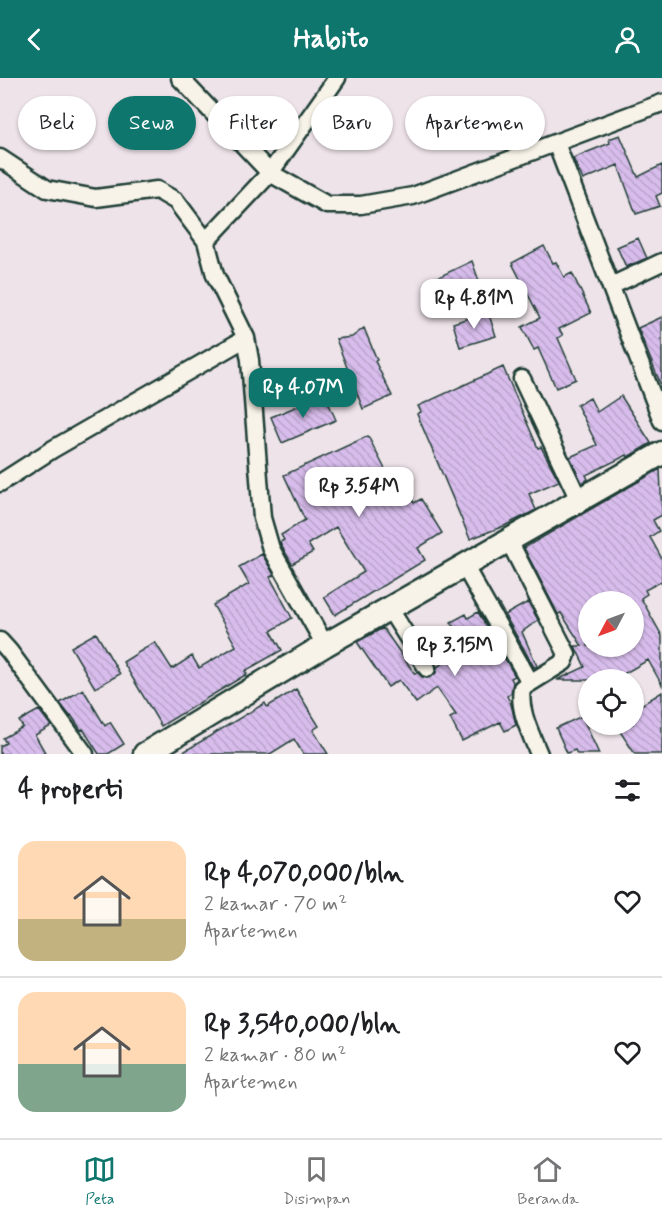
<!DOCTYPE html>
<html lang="id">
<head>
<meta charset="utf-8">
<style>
  body { margin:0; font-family:Mynerve,sans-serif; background:#f6f6f6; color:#202124; height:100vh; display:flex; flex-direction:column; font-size:22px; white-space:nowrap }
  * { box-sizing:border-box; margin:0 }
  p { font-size:20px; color:#757577 }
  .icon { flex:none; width:33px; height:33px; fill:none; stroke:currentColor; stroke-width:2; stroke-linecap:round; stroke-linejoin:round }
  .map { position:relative; height:676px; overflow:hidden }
  .side { display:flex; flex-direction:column; background:#fff; flex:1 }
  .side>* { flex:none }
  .guide { position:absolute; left:18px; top:18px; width:627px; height:54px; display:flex; gap:12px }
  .needle { width:39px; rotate:229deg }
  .buttons { position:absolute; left:578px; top:513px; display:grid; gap:12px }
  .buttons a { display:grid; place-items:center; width:66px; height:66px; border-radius:50%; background:#fff; box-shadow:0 2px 4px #0004; font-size:30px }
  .price { position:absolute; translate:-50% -51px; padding:0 14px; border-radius:12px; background:#fff; color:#222; font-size:20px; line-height:39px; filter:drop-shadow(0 2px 3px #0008) }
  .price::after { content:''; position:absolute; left:50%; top:36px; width:18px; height:14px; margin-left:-9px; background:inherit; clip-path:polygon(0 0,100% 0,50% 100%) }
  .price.active { background:#0f766e; color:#fff }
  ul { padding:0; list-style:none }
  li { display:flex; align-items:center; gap:18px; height:150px; padding:0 18px }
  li+li { border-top:2px solid #e0e0e0 }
  li span { display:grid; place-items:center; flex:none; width:168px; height:120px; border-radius:18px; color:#555 }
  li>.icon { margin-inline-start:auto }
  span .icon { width:72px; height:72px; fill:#fffc; stroke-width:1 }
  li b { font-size:26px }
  h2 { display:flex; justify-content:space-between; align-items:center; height:72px; padding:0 18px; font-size:26px }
  .tag { padding:0 21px; border-radius:27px; background:#fff; box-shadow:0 2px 4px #0004; font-size:21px; line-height:54px }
  .tag.active { background:#0f766e; color:#fff }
  header { display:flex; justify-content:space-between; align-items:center; height:78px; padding:0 18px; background:#0f766e; color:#fff; font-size:27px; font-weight:700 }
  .dock { display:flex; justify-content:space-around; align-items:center; height:84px; border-top:2px solid #e0e0e0; background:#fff; font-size:16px; color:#757577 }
  .dock a { display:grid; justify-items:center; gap:3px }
  .dock .active { color:#0f766e }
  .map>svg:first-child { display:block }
  .building { fill:url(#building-back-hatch); stroke:#1f3d34; stroke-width:1.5; fill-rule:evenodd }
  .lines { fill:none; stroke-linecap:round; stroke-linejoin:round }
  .street-casing { stroke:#1f3d34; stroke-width:21 }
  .secondary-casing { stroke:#1f3d34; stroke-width:27 }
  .street { stroke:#f7f3e8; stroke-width:16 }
  .secondary { stroke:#f7f3e8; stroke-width:22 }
</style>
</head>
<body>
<header><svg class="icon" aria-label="back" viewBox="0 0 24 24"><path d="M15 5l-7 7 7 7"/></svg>Habito<svg class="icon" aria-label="person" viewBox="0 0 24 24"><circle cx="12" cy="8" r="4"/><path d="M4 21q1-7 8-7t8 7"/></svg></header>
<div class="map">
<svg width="662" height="676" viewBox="0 0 662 676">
  <defs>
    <pattern id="building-back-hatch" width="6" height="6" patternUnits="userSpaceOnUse" patternTransform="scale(1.5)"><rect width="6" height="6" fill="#d8bdec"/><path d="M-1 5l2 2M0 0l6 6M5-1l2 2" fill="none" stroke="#b9a3cb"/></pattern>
  </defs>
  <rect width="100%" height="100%" fill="#eee3e9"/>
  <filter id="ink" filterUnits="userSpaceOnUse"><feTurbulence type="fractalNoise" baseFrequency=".0167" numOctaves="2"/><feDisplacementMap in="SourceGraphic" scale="12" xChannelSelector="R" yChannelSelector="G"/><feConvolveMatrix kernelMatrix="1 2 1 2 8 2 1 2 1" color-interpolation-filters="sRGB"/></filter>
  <g filter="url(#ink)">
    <!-- building -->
    <path class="building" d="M620 57 638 99 662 87V115L656 118 660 128 636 136 618 87 583 102 573 80 610 65 609 61Z
      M638 160 647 180 626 189 617 169Z
      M544 168 553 185 556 184 564 199 572 195 591 235 559 251 563 257 558 260 576 301 556 310 538 270 534 272 522 249 540 240 512 185Z
      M472 183 480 206 438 222 430 203Z
      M488 234 496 258 460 269 453 245Z
      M662 239V310L638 250Z
      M364 250 377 282 375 283 392 318 363 331 336 261 352 259Z
      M503 289 538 370 541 369 559 403 529 416 536 432 504 448 470 461 417 336 421 334 418 328Z
      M325 317 336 342 282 365 271 339Z
      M621 318 651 365 628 379 627 377 586 397 588 401 582 405 570 379 597 367 577 327 590 320 597 334Z
      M368 358 388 397 394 393 414 425 421 421 442 455 418 470 425 482 335 537 324 519 364 494 336 449 308 466 313 474 292 486 281 467 280 464 284 462 281 457 305 442 284 397Z
      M660 391 662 437 653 442 659 453 650 459 662 481V503L645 512 647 516 641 520 662 558V607L648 582 613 602H557L585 589 575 568H582L561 535 558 536 524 470ZM588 524H633V568H588Z
      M262 476 274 497 270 499 292 540 271 553 282 572 245 593 247 596 161 648 123 584 155 564 172 591 192 578 199 590 236 568 213 527 249 506 239 489Z
      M497 523 505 537 528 524 538 542 522 554 537 588 534 589Z
      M478 534 515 598 511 600 513 604 511 615 507 618 511 626 516 647 505 653 500 644 462 663 450 640 456 637 437 610 416 625 399 602 388 609 357 564 383 550 415 596 417 594 422 599 428 600 436 595 437 589 466 570 451 544 466 536 468 540Z
      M96 555 120 596 95 610 71 569Z
      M83 611 105 648 110 644 124 666 108 676H99L83 651 81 652 71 637 70 638 60 625Z
      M296 611 319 648 313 652 328 676H303L294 661 270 676H180L265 625 267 629Z
      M662 614V676H635L615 646H633V632Z
      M39 632 51 648 35 657 46 676H0V668L6 665 3 660 23 649 19 643Z
      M582 638 586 647 599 676H577L575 672 567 675 556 650Z"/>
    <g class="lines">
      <!-- street casing -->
      <g class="street-casing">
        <path id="street" d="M180 0 270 95 327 127H361L413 118 662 25
          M556 65 662 343
          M0 80 47 111 96 120 157 112 176 123 206 163 215 197 246 260 250 282 262 440 271 471 325 567
          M206 163 270 95 337 0
          M611 208 662 184
          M522 301 579 422
          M0 405 53 371 246 260
          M509 463 567 576 564 584 522 610C518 632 531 656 539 676
          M465 489 530 604
          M389 530 427 590
          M0 563 9 573 85 676"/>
      </g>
      <!-- secondary casing -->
      <g class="secondary-casing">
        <path id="secondary" d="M145 676 325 567 662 375"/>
      </g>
      <!-- street -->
      <use href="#street" class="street"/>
      <!-- secondary -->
      <use href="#secondary" class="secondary"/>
    </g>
  </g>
</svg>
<div class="buttons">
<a><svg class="needle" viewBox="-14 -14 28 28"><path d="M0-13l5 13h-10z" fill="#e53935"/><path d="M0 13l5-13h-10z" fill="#757577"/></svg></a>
<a><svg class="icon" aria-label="locate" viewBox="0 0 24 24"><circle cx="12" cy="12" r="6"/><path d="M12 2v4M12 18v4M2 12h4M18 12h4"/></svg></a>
</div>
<b class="price" style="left:474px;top:252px">Rp 4.81M</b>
<b class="price active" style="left:303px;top:341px">Rp 4.07M</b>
<b class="price" style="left:359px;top:440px">Rp 3.54M</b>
<b class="price" style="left:455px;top:599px">Rp 3.15M</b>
<div class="guide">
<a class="tag">Beli</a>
<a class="tag active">Sewa</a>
<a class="tag">Filter</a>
<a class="tag">Baru</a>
<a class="tag">Apartemen</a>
</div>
</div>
<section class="side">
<h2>4 properti<svg class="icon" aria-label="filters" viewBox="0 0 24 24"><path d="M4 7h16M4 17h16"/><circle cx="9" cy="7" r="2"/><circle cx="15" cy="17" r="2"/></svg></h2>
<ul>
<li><span style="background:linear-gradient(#ffd9b3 65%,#c2b280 0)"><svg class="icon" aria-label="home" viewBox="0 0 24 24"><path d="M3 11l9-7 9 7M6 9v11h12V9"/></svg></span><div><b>Rp 4,070,000/bln</b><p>2 kamar · 70 m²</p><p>Apartemen</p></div><svg class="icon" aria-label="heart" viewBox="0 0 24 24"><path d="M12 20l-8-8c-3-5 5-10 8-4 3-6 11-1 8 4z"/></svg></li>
<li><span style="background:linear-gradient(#ffd9b3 60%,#7fa58c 0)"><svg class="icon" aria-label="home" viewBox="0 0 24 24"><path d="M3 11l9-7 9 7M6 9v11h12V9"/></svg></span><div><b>Rp 3,540,000/bln</b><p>2 kamar · 80 m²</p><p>Apartemen</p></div><svg class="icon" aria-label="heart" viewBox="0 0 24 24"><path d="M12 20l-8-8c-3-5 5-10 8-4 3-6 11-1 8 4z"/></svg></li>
</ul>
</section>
<nav class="dock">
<a class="active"><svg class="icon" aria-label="map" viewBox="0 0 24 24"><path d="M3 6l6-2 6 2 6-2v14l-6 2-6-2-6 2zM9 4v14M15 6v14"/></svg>Peta</a>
<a><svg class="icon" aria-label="saved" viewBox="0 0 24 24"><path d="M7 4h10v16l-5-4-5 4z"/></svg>Disimpan</a>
<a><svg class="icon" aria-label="home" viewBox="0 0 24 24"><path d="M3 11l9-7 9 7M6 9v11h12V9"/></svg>Beranda</a>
</nav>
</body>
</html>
